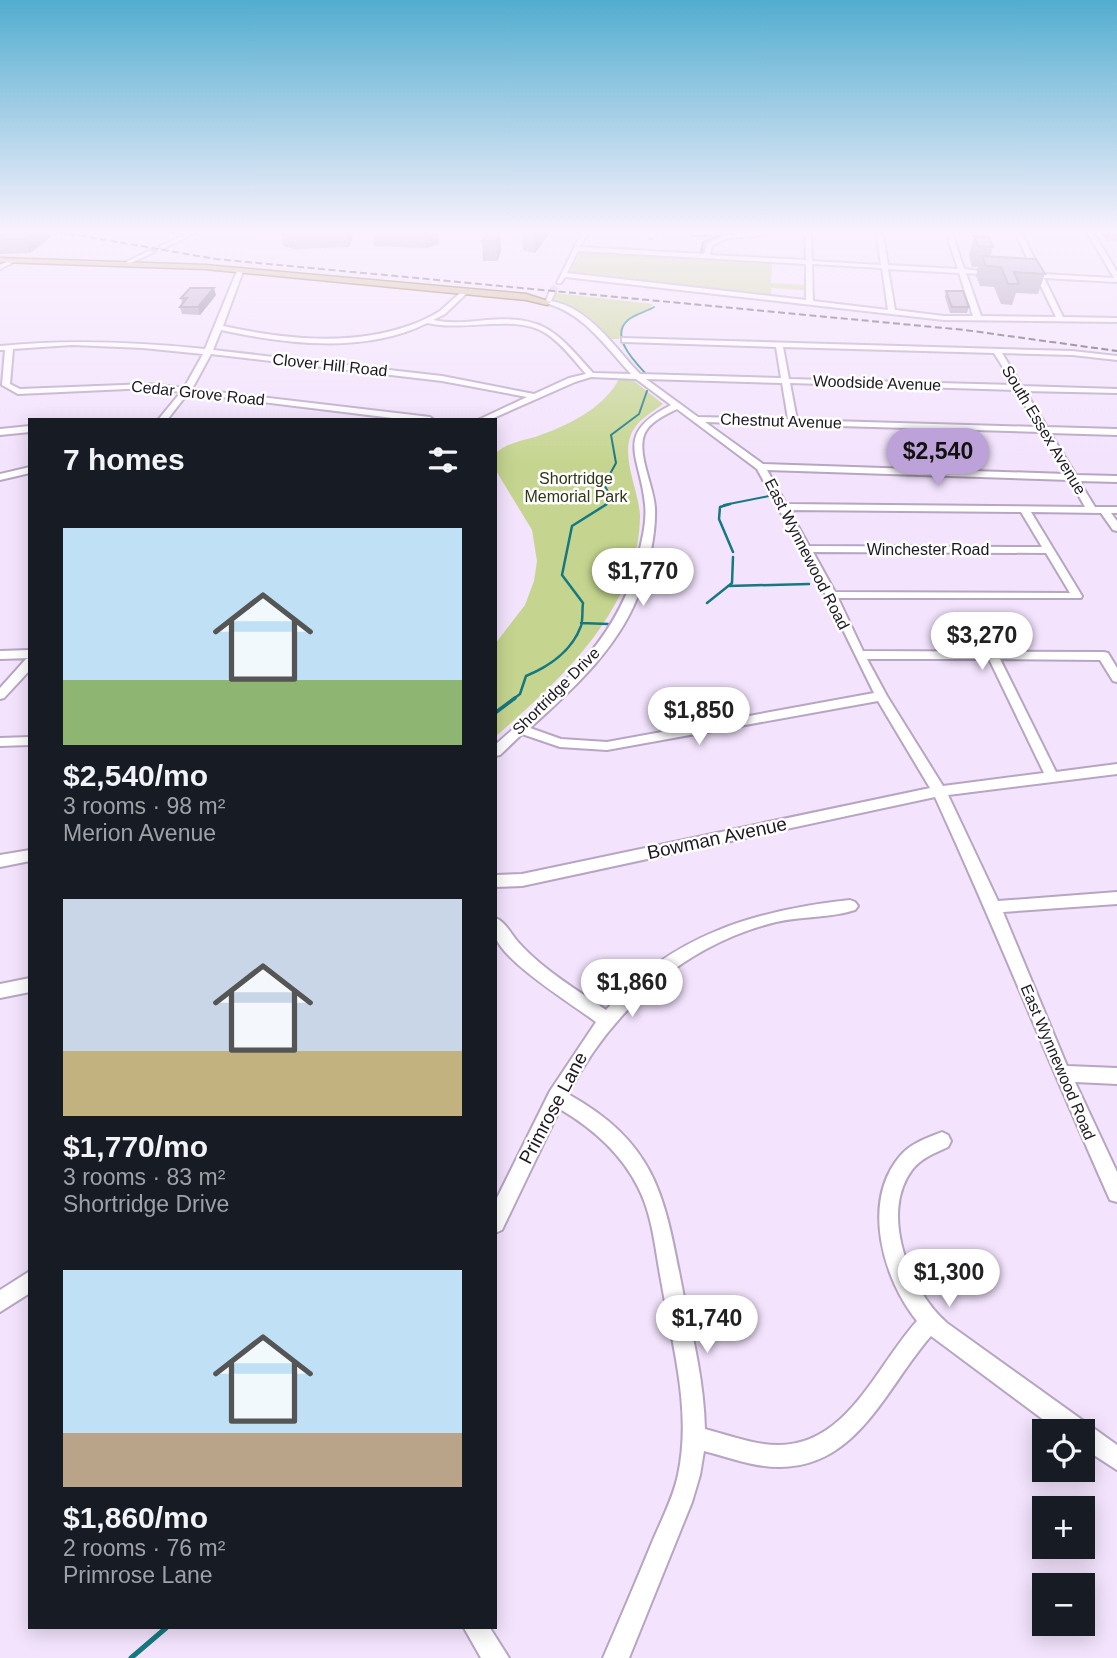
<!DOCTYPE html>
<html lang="en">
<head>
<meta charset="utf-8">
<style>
  body { margin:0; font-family:Arial,sans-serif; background:#20242c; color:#f1f3f6; height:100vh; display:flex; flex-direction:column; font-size:26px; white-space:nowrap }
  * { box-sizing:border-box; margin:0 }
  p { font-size:23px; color:#9ea1a6 }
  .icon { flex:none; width:38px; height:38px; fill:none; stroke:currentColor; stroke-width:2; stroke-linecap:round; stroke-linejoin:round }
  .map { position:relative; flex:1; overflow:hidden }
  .sheet { position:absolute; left:28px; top:418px; width:469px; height:1211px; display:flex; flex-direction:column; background:#171b24; border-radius:0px; box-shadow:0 4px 18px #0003 }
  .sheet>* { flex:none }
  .tools { position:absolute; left:1032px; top:1419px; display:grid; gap:14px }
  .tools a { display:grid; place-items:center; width:63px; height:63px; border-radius:0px; background:#171b24; box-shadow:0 4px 18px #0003; font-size:35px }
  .price { position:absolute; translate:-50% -60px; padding:0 16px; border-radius:24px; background:#fff; color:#222; font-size:23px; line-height:46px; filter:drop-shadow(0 2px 4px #0008) }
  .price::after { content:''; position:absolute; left:50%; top:42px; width:21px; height:16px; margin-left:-10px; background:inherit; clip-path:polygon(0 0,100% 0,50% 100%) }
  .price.selected { background:#bca2d8; color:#111 }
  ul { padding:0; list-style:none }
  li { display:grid; align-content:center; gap:14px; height:371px; padding:0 35px }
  li span { display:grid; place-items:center; height:217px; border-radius:0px; color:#555 }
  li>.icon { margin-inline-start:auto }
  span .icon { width:126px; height:126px; fill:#fffc; stroke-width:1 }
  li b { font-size:30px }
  h2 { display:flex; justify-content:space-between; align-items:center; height:84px; padding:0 35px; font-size:30px }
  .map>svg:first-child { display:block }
  .green { fill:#c5d58f }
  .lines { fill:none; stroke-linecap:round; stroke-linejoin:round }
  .stream-far3 { stroke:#167881; stroke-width:2 }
  .stream-far2 { stroke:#167881; stroke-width:2.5 }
  .stream-far1 { stroke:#167881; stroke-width:3.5 }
  .stream { stroke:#167881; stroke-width:5 }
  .minor-tunnel { stroke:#d3c4dc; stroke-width:7; stroke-dasharray:7 3.5; stroke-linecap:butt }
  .minor-casing { stroke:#b7a5c2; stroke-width:4 }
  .major-casing { stroke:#7c5e32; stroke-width:3 }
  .minor { fill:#fff; fill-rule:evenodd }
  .major { fill:#ceb589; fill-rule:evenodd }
  .rail { stroke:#49404e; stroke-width:2; stroke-dasharray:7 3.5; stroke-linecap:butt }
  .wall { fill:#a396af }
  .shaded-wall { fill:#857a8f }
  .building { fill:#beaecc; stroke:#857a8f; stroke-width:2 }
  .labels { text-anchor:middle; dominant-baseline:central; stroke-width:5; stroke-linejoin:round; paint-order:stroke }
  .far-street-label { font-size:16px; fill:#1e1722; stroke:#fff }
  .far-park-label { font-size:16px; fill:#303714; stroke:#fff }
  .street-label { font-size:19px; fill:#1e1722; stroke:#fff }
</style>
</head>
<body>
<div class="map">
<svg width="1117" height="1658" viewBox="0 0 1117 1658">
  <rect width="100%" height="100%" fill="#f3e3fd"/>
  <!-- green -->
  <path class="green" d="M581 252 772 263 771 283 804 285V290L771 288V297L568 275Z
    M554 293 653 304 646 311 625 321 619 339H609C594 315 577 308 549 300Z
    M619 379 634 381 663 404C652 412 639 419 632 432 620 457 639 490 640 516 640 535 636 556 629 574 604 641 547 691 495 737V644L525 605 534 581 537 561 532 530 495 469V454C506 443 521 441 535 437 567 426 603 409 619 379Z"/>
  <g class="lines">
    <!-- stream-far3 -->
    <path class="stream-far3" d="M692 236H711
      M701 254 703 242 720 235
      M646 374C635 362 609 336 628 320 635 314 646 312 654 307
      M605 505 612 498 604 485 616 463 611 435 639 414 647 391
      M724 505 769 496"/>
    <!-- stream-far2 -->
    <path class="stream-far2" d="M730 504 720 507 719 519 733 552
      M728 586 809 584
      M707 603 732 583 733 557
      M581 623 608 624
      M512 700 520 694 526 676C548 667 572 651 581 626 583 620 582 610 583 603L562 575 572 526 607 504"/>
    <!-- stream-far1 -->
    <path class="stream-far1" d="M495 713 515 698"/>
    <!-- stream -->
    <path class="stream" d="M131 1658 166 1628"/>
    <!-- minor-tunnel -->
    <path class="minor-tunnel" d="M151 252 162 247
      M552 292 556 286"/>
    <!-- minor casing -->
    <g class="minor-casing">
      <path id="minor" d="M157 230H202L162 249 160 246 186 234Z
        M583 230H589L580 247 704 254 707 244 723 236 773 230C754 241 730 232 712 246L710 255 806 260 805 230H811L812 261 881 265 876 230H882L888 265 958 269 945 230H951L964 269 998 273 995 275 966 273 981 316 1056 317 1037 278 1023 275 1035 274 1014 230H1020L1042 274 1114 278 1086 230H1092L1117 272V282L1044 278 1063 317 1117 318V322L944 320 565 277 561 283H557ZM578 251 806 264V300L567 273ZM812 264 882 268 888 310 813 301ZM888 269 959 273 973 316H944L895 310Z
        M652 230H658L652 238H648Z
        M149 251 154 252 129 264 124 263Z
        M13 259 18 260 0 269V265Z
        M240 269 243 271 223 326C283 339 351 347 411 325 420 322 432 316 440 311 449 304 456 295 465 290L467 293 445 314 433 320C451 324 469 322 487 320 545 315 557 333 593 373L631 374C605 346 583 312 545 303L550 291 555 292 551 301C590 308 614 347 640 374L781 378 776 347 625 342H622V338L1072 351 1117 356V360L1072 355 1002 353 1022 386 1117 389V393L1025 391 1047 427 1117 429V435L1050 433 1076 475 1117 476V482L1079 481 1095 507H1117V513H1111L1117 521V531L1113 530 1101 513 1031 512 1082 596 1081 598H838L863 651 1104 652 1108 653 1117 668V682L1113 681 1100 660 1000 659 1056 772 1117 764V774L948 795 998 901 1117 892V904L1003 912 1067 1066 1117 1068V1084L1075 1082 1117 1172V1202L1110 1200C1050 1066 996 930 935 797L522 886 495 887V875L522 874 930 788 878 701 607 750 560 747 522 734 500 755 495 756V745C555 692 621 639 638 557 642 540 647 521 645 504 640 454 613 435 671 405L636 379 591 377 575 382 489 420H478L527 397 442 381 211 354 192 389 430 417 434 420H409L188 393 167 420H158L181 392 149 388 18 394 2 385 5 350H0V346C69 339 137 342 205 349L237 271ZM427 323C466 332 516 313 547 334 562 344 574 360 586 374L569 378 534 394 442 376 213 350 221 330C286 344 366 354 427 323ZM72 345 143 348 203 354 184 388 149 384 20 389 10 384 13 349ZM783 347 994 353 1014 385 789 379ZM646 379 782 383 788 419 698 417ZM790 383 1016 390 1038 427 797 420ZM677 409 757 469 826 595 874 693 607 742 561 739 530 728C573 689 623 644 641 587 649 563 656 534 655 508 654 487 637 455 644 435 649 422 665 415 677 409ZM705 422 1041 432 1066 474 763 464ZM767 470 1070 480 1085 507 786 504ZM789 510 1021 512 1042 547 809 546ZM813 552 1046 553 1070 593 835 592ZM867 659H989L1044 773 943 786 887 696Z
        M30 426V432L0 435V429Z
        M30 467V473L0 480V474Z
        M30 650V658L0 659V651Z
        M30 658V670L4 698 0 699V688L26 659Z
        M30 737V745L0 746V738Z
        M30 850V861L0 867V855Z
        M850 900 855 902 858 906 855 910C831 918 802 916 776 922 683 945 611 1011 568 1094 661 1146 665 1202 684 1297 694 1341 704 1384 705 1429 728 1435 754 1445 778 1445 848 1445 876 1366 917 1321 883 1279 861 1202 900 1156 911 1143 927 1138 942 1132L948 1135 951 1141 948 1147C935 1153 921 1158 912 1170 879 1214 910 1291 947 1323L1117 1445V1470L1083 1448V1432H1060L931 1336C886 1387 858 1468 778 1467 753 1467 728 1457 704 1451L700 1475 692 1502 629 1658H603C620 1619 637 1579 653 1540 662 1519 673 1498 678 1475 692 1410 672 1344 661 1280 655 1249 653 1216 638 1187 621 1153 592 1128 560 1109L502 1230 495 1233V1202L550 1091 596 1022C575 1006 500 960 495 935 494 930 495 923 495 918 505 921 511 934 518 942 543 970 576 989 606 1010 670 936 755 910 850 900Z
        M30 978V992L0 998V984Z
        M30 1271V1293L0 1312V1290Z
        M464 1628H490L509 1658H481Z"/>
    </g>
    <!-- major casing -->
    <g class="major-casing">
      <path id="major" d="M0 258 205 265 526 294 551 302 547 305 526 300 205 269 0 262Z"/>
    </g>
    <!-- minor -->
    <use href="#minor" class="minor"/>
    <!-- major -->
    <use href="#major" class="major"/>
    <!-- rail -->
    <path class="rail" d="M48 230 216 259 965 330 1117 351"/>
  </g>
  <!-- wall -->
  <path class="wall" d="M0 230 51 237 30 253 0 254Z
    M280 230H353L354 234 349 247 295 249 283 246Z
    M372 230H438L439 244 426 248 374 246Z
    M496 230 501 252 497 261H483L482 241Z
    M523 230H552L535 253 523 250Z
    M1100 230H1117V241H1106Z
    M974 236 993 247 990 257 1045 274 1038 294 1016 293 1012 305 1001 304 994 287 980 286 976 276 978 267H972L969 256Z
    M946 291 969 307 967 313H950L945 297Z
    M216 295 200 315 182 314 180 307 182 304 181 298Z"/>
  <!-- shaded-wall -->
  <path class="shaded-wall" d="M37 230H49L51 237 30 253 25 239Z
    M346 230H353L354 234 349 247Z
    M424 230H438L439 244 426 248Z
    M537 230H552L535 253V233Z
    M500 232 501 252 497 261 496 241Z
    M214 288 216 295 200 315 198 307Z"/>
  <!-- building -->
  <path class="building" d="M0 230H37L25 239 0 240Z
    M491 230 500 232 496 241H482Z
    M523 230H537L535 233Z
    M974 236 989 237 993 247 978 246Z
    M982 256 1036 259 1045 274 1014 272 1019 284H1008L1001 267 986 266Z
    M190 288H214L198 307H180L187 298H181Z
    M946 291H963L969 307H952Z"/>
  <!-- sky -->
  <linearGradient id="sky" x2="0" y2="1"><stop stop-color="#52adcf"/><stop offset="0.5" stop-color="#faf2fe"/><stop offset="1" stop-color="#faf2fe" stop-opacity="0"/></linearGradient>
  <rect width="1117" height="463" fill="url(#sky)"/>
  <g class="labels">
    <!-- far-street labels -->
    <g class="far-street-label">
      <text transform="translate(330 365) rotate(6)">Clover Hill Road</text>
      <text transform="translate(877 383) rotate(2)">Woodside Avenue</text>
      <text transform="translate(198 393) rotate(6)">Cedar Grove Road</text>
      <text transform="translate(781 421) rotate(2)">Chestnut Avenue</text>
      <text transform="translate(1044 430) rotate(59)">South Essex Avenue</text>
      <text x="928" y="549">Winchester Road</text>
      <text transform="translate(807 554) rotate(63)">East Wynnewood Road</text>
      <text transform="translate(556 691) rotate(-45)">Shortridge Drive</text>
      <text transform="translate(1058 1062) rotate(67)">East Wynnewood Road</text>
    </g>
    <!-- far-park labels -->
    <g class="far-park-label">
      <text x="576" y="478">Shortridge<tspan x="576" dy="18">Memorial Park</tspan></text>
    </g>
    <!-- street labels -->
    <g class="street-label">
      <text transform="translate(717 838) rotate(-12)">Bowman Avenue</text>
      <text transform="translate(553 1108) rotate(-62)">Primrose Lane</text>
    </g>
  </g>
</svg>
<div class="tools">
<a><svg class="icon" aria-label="locate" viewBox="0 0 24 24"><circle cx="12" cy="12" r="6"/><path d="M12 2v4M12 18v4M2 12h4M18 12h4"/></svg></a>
<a>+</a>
<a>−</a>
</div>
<b class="price selected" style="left:938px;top:488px">$2,540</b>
<b class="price" style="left:643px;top:608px">$1,770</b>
<b class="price" style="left:982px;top:672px">$3,270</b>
<b class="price" style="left:699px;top:747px">$1,850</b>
<b class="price" style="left:632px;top:1019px">$1,860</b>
<b class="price" style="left:949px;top:1309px">$1,300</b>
<b class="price" style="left:707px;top:1355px">$1,740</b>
<section class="sheet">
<h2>7 homes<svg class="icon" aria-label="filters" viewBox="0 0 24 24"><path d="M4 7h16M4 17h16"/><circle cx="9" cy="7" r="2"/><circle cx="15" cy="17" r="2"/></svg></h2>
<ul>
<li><span style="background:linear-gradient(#bfe0f5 70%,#8fb573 0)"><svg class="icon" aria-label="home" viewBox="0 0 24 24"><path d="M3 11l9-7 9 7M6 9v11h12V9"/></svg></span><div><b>$2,540/mo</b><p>3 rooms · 98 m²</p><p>Merion Avenue</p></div></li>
<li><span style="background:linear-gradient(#c9d6e8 70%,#c2b280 0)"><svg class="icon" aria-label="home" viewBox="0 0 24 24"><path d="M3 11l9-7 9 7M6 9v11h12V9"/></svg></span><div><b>$1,770/mo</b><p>3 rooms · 83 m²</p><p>Shortridge Drive</p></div></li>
<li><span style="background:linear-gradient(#bfe0f5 75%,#b9a48a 0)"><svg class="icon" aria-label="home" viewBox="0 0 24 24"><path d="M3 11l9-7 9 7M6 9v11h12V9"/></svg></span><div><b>$1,860/mo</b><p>2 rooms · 76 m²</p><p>Primrose Lane</p></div></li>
</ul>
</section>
</div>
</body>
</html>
